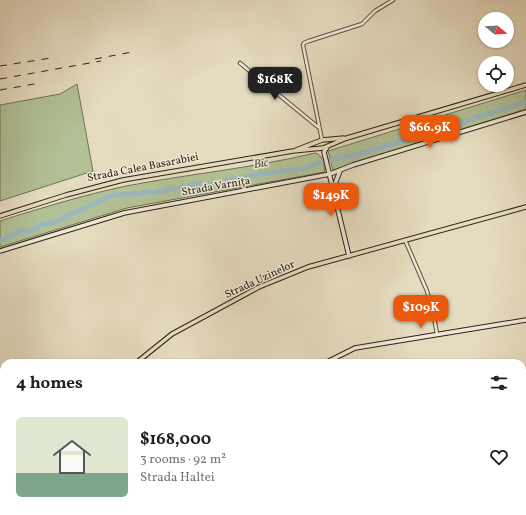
<!DOCTYPE html>
<html lang="en">
<head>
<meta charset="utf-8">
<style>
  body { margin:0; font-family:Vollkorn,serif; background:#f6f6f6; color:#202124; height:100vh; display:flex; flex-direction:column; font-size:15px; white-space:nowrap }
  * { box-sizing:border-box; margin:0 }
  p { font-size:13px; color:#757577 }
  .icon { flex:none; width:22px; height:22px; fill:none; stroke:currentColor; stroke-width:2; stroke-linecap:round; stroke-linejoin:round }
  .map { position:relative; flex:1; overflow:hidden }
  .drawer { position:absolute; left:0px; top:359px; width:526px; height:156px; display:flex; flex-direction:column; background:#fff; border-radius:12px 12px 0 0; box-shadow:0 1px 3px #0004 }
  .drawer>* { flex:none }
  .needle { width:26px; rotate:108deg }
  .tools { position:absolute; left:478px; top:12px; display:grid; gap:8px }
  .tools a { display:grid; place-items:center; width:36px; height:36px; border-radius:50%; background:#fff; box-shadow:0 1px 3px #0004; font-size:20px }
  .price { position:absolute; translate:-50% -34px; padding:0 9px; border-radius:8px; background:#ea580c; color:#fff; font-size:13px; line-height:26px; filter:drop-shadow(0 1px 2px #0008) }
  .price::after { content:''; position:absolute; left:50%; top:24px; width:12px; height:9px; margin-left:-6px; background:inherit; clip-path:polygon(0 0,100% 0,50% 100%) }
  .price.active { background:#222; color:#fff }
  ul { padding:0; list-style:none }
  li { display:flex; align-items:center; gap:12px; height:100px; padding:0 16px }
  li span { display:grid; place-items:center; flex:none; width:112px; height:80px; border-radius:6px; color:#555 }
  li>.icon { margin-inline-start:auto }
  span .icon { width:48px; height:48px; fill:#fffc; stroke-width:1 }
  li b { font-size:17px }
  h2 { display:flex; justify-content:space-between; align-items:center; height:48px; padding:0 16px; font-size:17px }
  .map>svg:first-child { display:block }
  .green { fill:#b1c195; stroke:#707255 }
  .lines { fill:none; stroke-linecap:round; stroke-linejoin:round }
  .river { stroke:#9bb8bd; stroke-width:5 }
  .street-casing { stroke:#5c5140; stroke-width:4.5 }
  .secondary-casing { stroke:#2e2315; stroke-width:5.5 }
  .primary-casing { stroke:#2e2315; stroke-width:5.5 }
  .street { stroke:#eee8d5; stroke-width:2.5 }
  .secondary { stroke:#eee8d5; stroke-width:3.5 }
  .primary { stroke:#e5dbbf; stroke-width:3.5 }
  .rail { stroke:#2e2315; stroke-width:1; stroke-dasharray:7 7; stroke-linecap:butt }
  .labels { text-anchor:middle; dominant-baseline:central; stroke-width:3; stroke-linejoin:round; paint-order:stroke }
  .street-label { font-size:11px; fill:#2e2315; stroke:#eee8d5 }
  .water-label { font-size:12px; font-style:italic; fill:#4f5047; stroke:#eee8d5 }
</style>
</head>
<body>
<div class="map">
<svg width="526" height="515" viewBox="0 0 526 515">
  <rect width="100%" height="100%" fill="#e5dbbf"/>
  <filter id="stains"><feTurbulence type="fractalNoise" baseFrequency=".005" numOctaves="4"/><feColorMatrix values="0 0 0 0 .2 0 0 0 0 .09 0 0 0 0 .02 0 0 0 .5 -.17"/></filter>
  <radialGradient id="worn" r=".72"><stop offset=".6" stop-color="#630" stop-opacity="0"/><stop offset="1" stop-color="#630" stop-opacity=".3"/></radialGradient>
  <!-- green -->
  <path class="green" d="M77 84 93 171 0 201V105L60 94Z
    M526 90V109L333 170 328 151Z
    M315 153C324 155 323 165 325 172L127 208 0 247V221C41 208 84 195 126 186 189 174 253 168 315 153Z"/>
  <g class="lines">
    <!-- river -->
    <path class="river" d="M0 240 5 239 20 231 34 230 41 225 56 222 73 213 114 195 156 192 200 184 218 183 254 175 306 168 321 162 363 153 526 102"/>
    <!-- street casing -->
    <g class="street-casing">
      <path id="street" d="M240 63 318 127
        M322 140 303 45 304 43 309 41 362 24 375 11 393 0
        M405 240 427 291 433 312 437 334
        M0 491 4 490
        M49 511 50 515
        M94 511 96 515
        M178 511 179 515
        M226 511 230 515
        M17 515 30 511
        M134 515 143 511
        M207 515 217 511"/>
    </g>
    <!-- secondary casing -->
    <g class="secondary-casing">
      <path id="secondary" d="M327 147 324 152 349 256
        M333 189 340 171
        M0 251 124 213 330 174 353 165 526 112
        M325 363 355 348 526 320
        M522 469 526 470
        M278 511 284 515
        M318 511 319 515
        M313 515 315 511"/>
    </g>
    <!-- primary casing -->
    <g class="primary-casing">
      <path id="primary" d="M296 150 322 140 344 138
        M0 216 66 195 123 180 293 151 323 148 347 138 526 85
        M136 363 172 334 259 287 308 267 526 207
        M0 460 4 458"/>
    </g>
    <!-- street -->
    <use href="#street" class="street"/>
    <!-- secondary -->
    <use href="#secondary" class="secondary"/>
    <!-- primary -->
    <use href="#primary" class="primary"/>
    <!-- rail -->
    <path class="rail" d="M95 59 132 52
      M0 66 51 58
      M0 79 101 61
      M0 90 40 83"/>
  </g>
  <g class="labels">
    <!-- street labels -->
    <g class="street-label">
      <text transform="translate(143 168) rotate(-11)">Strada Calea Basarabiei</text>
      <text transform="translate(216 187) rotate(-10)">Strada Varnița</text>
      <text transform="translate(260 280) rotate(-25)">Strada Uzinelor</text>
    </g>
    <!-- water labels -->
    <g class="water-label">
      <text transform="translate(261 164) rotate(-8)">Bîc</text>
    </g>
  </g>
  <rect width="100%" height="100%" filter="url(#stains)"/>
  <rect width="100%" height="100%" fill="url(#worn)"/>
</svg>
<div class="tools">
<a><svg class="needle" viewBox="-14 -14 28 28"><path d="M0-13l5 13h-10z" fill="#e53935"/><path d="M0 13l5-13h-10z" fill="#757577"/></svg></a>
<a><svg class="icon" aria-label="locate" viewBox="0 0 24 24"><circle cx="12" cy="12" r="6"/><path d="M12 2v4M12 18v4M2 12h4M18 12h4"/></svg></a>
</div>
<b class="price active" style="left:275px;top:101px">$168K</b>
<b class="price" style="left:430px;top:149px">$66.9K</b>
<b class="price" style="left:331px;top:217px">$149K</b>
<b class="price" style="left:421px;top:329px">$109K</b>
<section class="drawer">
<h2>4 homes<svg class="icon" aria-label="filters" viewBox="0 0 24 24"><path d="M4 7h16M4 17h16"/><circle cx="9" cy="7" r="2"/><circle cx="15" cy="17" r="2"/></svg></h2>
<ul>
<li><span style="background:linear-gradient(#dfe7d0 70%,#7fa58c 0)"><svg class="icon" aria-label="home" viewBox="0 0 24 24"><path d="M3 11l9-7 9 7M6 9v11h12V9"/></svg></span><div><b>$168,000</b><p>3 rooms · 92 m²</p><p>Strada Haltei</p></div><svg class="icon" aria-label="heart" viewBox="0 0 24 24"><path d="M12 20l-8-8c-3-5 5-10 8-4 3-6 11-1 8 4z"/></svg></li>
</ul>
</section>
</div>
</body>
</html>
